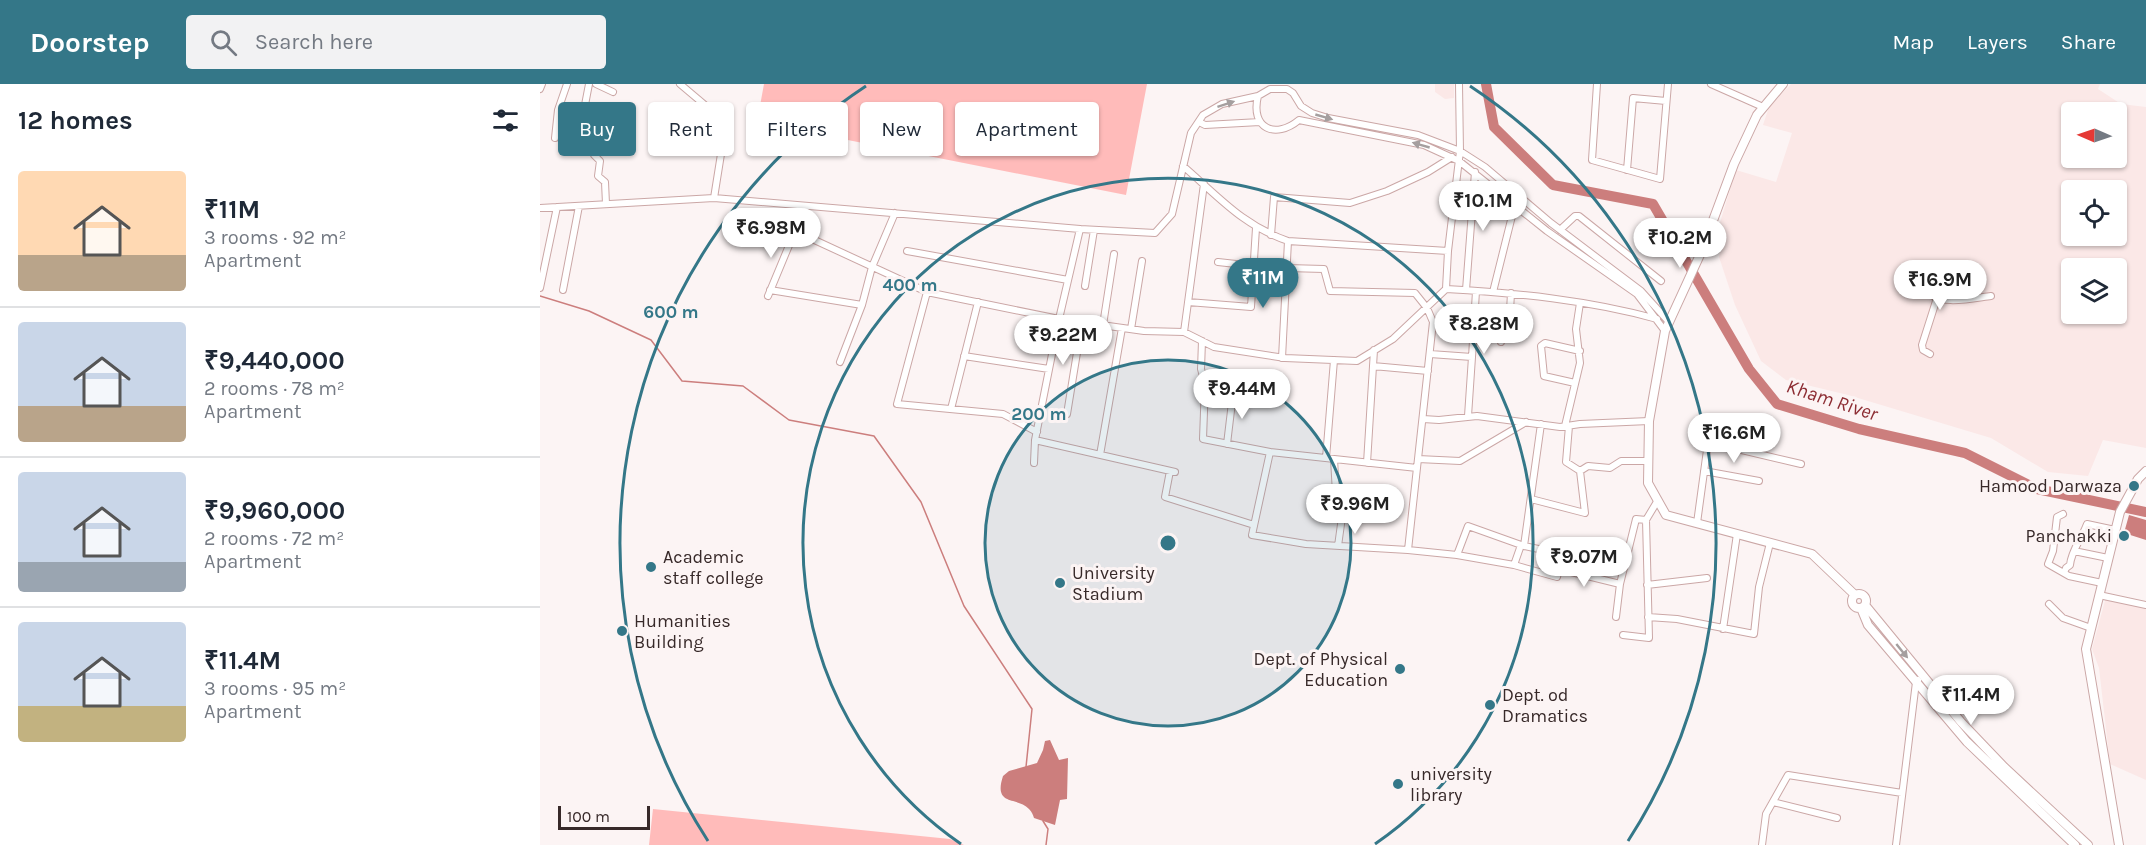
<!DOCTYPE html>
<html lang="en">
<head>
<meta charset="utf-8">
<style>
  body { margin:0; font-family:Karla,sans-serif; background:#f2f2f3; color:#1f2937; height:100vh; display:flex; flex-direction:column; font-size:22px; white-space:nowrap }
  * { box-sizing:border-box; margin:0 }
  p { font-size:20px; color:#747a83 }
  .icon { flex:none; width:33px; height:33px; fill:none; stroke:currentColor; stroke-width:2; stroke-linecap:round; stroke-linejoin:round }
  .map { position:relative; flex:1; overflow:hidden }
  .details { display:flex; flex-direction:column; background:#fff; width:540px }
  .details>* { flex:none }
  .hud { position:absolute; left:18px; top:18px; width:570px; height:54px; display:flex; gap:12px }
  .needle { width:39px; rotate:272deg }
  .tools { position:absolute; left:1521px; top:18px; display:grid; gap:12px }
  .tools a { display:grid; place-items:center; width:66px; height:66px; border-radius:6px; background:#fff; box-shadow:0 2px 4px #0004; font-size:30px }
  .scale { position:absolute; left:18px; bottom:15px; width:92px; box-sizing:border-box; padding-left:6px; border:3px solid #372929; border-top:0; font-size:16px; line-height:21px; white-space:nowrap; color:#372929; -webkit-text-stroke:4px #fcf4f4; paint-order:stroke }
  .price { position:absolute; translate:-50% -51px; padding:0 14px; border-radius:21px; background:#fff; color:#222; font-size:20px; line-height:39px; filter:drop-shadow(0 2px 3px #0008) }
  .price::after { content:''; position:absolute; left:50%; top:36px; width:18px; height:14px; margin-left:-9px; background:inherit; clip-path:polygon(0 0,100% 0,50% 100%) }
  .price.active { background:#347788; color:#fff }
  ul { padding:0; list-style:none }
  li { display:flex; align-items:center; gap:18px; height:150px; padding:0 18px }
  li+li { border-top:2px solid #e0e1e3 }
  li span { display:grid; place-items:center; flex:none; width:168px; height:120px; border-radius:6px; color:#555 }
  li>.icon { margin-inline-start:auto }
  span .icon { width:72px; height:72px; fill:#fffc; stroke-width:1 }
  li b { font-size:26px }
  h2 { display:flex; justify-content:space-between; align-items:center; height:72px; padding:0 18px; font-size:26px }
  .pill { padding:0 21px; border-radius:6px; background:#fff; box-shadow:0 2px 4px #0004; font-size:21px; line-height:54px }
  .pill.active { background:#347788; color:#fff }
  header { display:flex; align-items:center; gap:36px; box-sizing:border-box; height:84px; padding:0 30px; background:#347788; color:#fff }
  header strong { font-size:28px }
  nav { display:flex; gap:33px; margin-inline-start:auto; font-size:21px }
  .search { width:420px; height:54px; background:#f2f2f3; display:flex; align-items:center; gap:15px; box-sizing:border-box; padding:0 21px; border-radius:6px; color:#747a83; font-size:22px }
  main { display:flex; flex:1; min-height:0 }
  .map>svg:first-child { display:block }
  .built { fill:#fbe8e7; fill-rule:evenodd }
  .green { fill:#ffbbba }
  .water { fill:#cc7e7d }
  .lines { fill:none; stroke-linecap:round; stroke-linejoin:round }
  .stream { stroke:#cc7e7d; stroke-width:1.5 }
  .river { stroke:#cc7e7d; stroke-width:10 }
  .street-casing { stroke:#cba7a6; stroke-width:8 }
  .secondary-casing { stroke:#cba7a6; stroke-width:10 }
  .street { stroke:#fff; stroke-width:6 }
  .secondary { stroke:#fff; stroke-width:8 }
  .oneway { fill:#a59f9f }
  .ring { fill:none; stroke:#347788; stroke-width:3 }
  .poi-dot { fill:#347788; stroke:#fcf4f4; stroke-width:2 }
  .labels { text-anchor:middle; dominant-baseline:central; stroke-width:6; stroke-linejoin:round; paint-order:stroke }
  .poi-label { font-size:18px; fill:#372929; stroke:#fcf4f4; text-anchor:start }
  .water-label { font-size:20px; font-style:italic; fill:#8d2e34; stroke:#fcf4f4 }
  .centre { fill:#347788; stroke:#fcf4f4; stroke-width:3 }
  .ring-label { font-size:18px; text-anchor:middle; font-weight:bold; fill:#347788; stroke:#fcf4f4; stroke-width:6; stroke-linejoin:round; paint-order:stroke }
</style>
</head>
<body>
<header>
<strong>Doorstep</strong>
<div class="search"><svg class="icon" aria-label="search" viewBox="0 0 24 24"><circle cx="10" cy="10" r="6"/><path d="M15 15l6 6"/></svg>Search here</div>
<nav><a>Map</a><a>Layers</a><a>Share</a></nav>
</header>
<main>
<section class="details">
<h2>12 homes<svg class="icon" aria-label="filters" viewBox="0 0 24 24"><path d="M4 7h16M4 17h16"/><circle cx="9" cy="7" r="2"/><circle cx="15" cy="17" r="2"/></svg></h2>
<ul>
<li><span style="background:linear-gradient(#ffd9b3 70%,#b9a48a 0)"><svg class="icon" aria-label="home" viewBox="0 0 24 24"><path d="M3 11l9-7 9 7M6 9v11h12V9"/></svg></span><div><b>₹11M</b><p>3 rooms · 92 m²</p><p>Apartment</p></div></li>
<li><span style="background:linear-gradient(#c9d6e8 70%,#b9a48a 0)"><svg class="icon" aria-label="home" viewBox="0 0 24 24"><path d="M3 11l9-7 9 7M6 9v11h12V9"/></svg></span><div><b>₹9,440,000</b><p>2 rooms · 78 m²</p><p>Apartment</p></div></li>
<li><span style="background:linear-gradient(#c9d6e8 75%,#9aa5b1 0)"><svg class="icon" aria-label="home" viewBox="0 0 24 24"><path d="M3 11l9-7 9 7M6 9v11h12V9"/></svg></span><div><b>₹9,960,000</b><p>2 rooms · 72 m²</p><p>Apartment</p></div></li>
<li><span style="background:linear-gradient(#c9d6e8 70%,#c2b280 0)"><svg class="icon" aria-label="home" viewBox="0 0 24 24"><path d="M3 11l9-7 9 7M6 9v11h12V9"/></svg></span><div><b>₹11.4M</b><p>3 rooms · 95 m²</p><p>Apartment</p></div></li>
</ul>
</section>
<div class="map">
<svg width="1606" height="761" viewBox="0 0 1606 761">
  <rect width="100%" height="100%" fill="#fcf4f4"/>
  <!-- built -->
  <path class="built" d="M895 0H914V14L905 15 895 8Z
    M1251 0H1560L1558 5 1581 20 1606 23V364L1563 356 1548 392 1508 388 1451 354 1308 311 1246 296 1221 277 1195 221 1179 173 1182 157 1178 145 1196 86 1236 98 1252 49 1223 41 1229 23ZM1532 28H1576V74H1532ZM1532 106H1576V152H1532ZM1532 184H1576V230H1532Z
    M1567 509 1606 522V696L1570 680 1559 584 1552 565Z"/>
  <!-- green -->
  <path class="green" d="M224 0H607L586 111 217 38Z
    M113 725 410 755 424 761H109Z"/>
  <!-- water -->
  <path class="water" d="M1589 431 1606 436V456L1584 449Z
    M510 656 519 676 528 674 527 715 520 716 515 741 494 734C493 731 492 728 489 725 477 712 453 723 463 692L469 687 497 679 503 666 505 657Z"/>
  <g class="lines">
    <!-- stream -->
    <path class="stream" d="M0 212 49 227 111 256 142 297 203 302 249 336 334 352 381 418 424 522 492 625 486 683
      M503 737 508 745 506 761"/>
    <!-- river -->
    <path class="river" d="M946 0 954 43 1013 101 1113 120 1209 285 1237 320 1319 345 1425 369 1497 405 1606 428"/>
    <!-- street casing -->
    <g class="street-casing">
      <path id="street" d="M49 0 40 47 56 52 54 71 60 77 58 92 65 98 66 120
        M56 0 73 8
        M140 0 178 32 185 45 174 114
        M1057 0 1052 76 1120 95 1128 0
        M1171 0 1223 23
        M0 5 2 0
        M718 12C710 44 735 56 759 36L884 61 919 77 1007 147 1097 210 1125 247
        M659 38 665 41 720 38
        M15 54 18 26 27 0
        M643 82C679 113 702 141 748 157L908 167
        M1087 86 1093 14 1126 17
        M258 122 255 147 387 208 519 235 604 247 644 248 674 263 745 274 817 277 853 255 906 205C977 209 1048 216 1117 235
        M0 124 174 114 540 145 615 149 632 130 651 49 663 31 682 20 718 12 730 5H747L753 9 761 22 772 29 788 34 878 51 920 67 945 83 1011 139 1101 207 1129 238
        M1020 146 1035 132H1039L1121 197
        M731 151 734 113 810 119 847 107 888 88 912 73
        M367 167 528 196
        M678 178 714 182
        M747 184 784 185 790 207 875 209 887 224 893 238 868 466
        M1382 188C1383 193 1384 201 1387 206 1397 223 1434 214 1451 212
        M545 202 554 146
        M0 204 17 123
        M906 205 908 167 920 67 919 0
        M23 206 39 122
        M230 206 322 221
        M926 206 935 88
        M387 208 357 320 463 330 497 348
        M953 208 975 120
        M228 212 255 147
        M648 218 711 223 716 144
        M563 241 574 170
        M591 245 602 177
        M644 248 664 100
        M662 257 661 285 665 300 663 355 730 368 877 384
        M961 258 964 245H969L971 209
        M890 270 932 273 936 207
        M1390 270 1383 266 1382 261 1397 214
        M424 272 509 285
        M742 274 748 157
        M300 278 322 221 332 183 355 129
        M833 282 888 287
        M1035 299 1004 292 1001 262 1005 259 1040 267
        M411 325 438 218
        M527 330 542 238
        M928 332 932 273
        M883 335 899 336 937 332 1020 343 1040 340 1109 337
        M1025 342 1040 279 1036 245 1040 219
        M1029 342 1026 378 1040 387 1048 382 1070 384 1081 377H1109
        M495 356 635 388
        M687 360 693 310
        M730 368 712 451 766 460 868 466 917 471 974 481
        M560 371 582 244
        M786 374 794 276
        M794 375 796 409 802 433 798 462
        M878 375 920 377 986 338
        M494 379 495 356 519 235 540 145
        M827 379 834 266
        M630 387 625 413 714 441
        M1164 387 1219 397
        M991 415 1045 429 1040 387
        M1523 430 1517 433 1513 467 1508 480 1529 492 1562 499
        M1157 439 1167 366 1172 359 1261 380
        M981 461 974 481 1017 493 1019 485
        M984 462 1001 340
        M1534 467 1568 474
        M917 471 928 442 984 462 1022 470 1019 485 1080 500 1096 435 1106 436 1118 416
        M1524 489 1526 484 1530 481C1531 467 1542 454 1547 440L1575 446
        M1107 501 1167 494
        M1559 511 1606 521
        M1509 520 1523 534 1551 544
        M1076 533 1080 500
        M1108 533 1137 535 1214 550 1219 503 1230 459
        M1183 545 1197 450
        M1083 551 1109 554 1106 436
        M1233 718 1297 734
        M1222 761 1226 730 1248 691 1362 709
        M1356 761 1376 598 1378 596"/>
    </g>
    <!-- secondary casing -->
    <g class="secondary-casing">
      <path id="secondary" d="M1168 150 1194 80 1217 31 1243 0
        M1164 162 1125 247 1109 337 1108 399 1126 431 1272 470 1315 511
        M1312 517a7 7 0 1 1 14 0a7 7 0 1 1-14 0Z
        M1325 521 1421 638 1464 683 1548 761
        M1321 524 1328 541 1427 658 1535 761
        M1579 761 1546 565 1580 428 1598 395 1606 387"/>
    </g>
    <!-- street -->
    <use href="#street" class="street"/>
    <!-- secondary -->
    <use href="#secondary" class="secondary"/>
  </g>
  <!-- one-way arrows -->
  <defs><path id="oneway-solid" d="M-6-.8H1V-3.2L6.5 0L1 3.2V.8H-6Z" transform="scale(1.5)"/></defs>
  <g class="oneway">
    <use href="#oneway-solid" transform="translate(686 20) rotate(-18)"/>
    <use href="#oneway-solid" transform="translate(784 33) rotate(16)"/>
    <use href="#oneway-solid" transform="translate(881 61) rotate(-164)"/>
    <use href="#oneway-solid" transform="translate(1362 567) rotate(51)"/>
  </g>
  <!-- distance rings -->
  <circle cx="628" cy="459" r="183" fill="#347788" fill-opacity=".12"/>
  <g class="ring">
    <circle cx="628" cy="459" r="183"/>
    <path d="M421 760A365 365 0 1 1 835 760"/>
    <path d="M168 757A548 548 0 0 1 326 2M930 2A548 548 0 0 1 1088 757"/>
  </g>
  <!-- markers -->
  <g class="poi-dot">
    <circle cx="1594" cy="402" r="6"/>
    <circle cx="1584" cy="452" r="6"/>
    <circle cx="111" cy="483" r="6"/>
    <circle cx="520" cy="499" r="6"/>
    <circle cx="82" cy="547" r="6"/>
    <circle cx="860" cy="585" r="6"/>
    <circle cx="950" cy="621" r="6"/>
    <circle cx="858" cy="700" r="6"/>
  </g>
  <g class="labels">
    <!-- poi labels -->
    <g class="poi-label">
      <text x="1582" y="402" text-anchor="end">Hamood Darwaza</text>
      <text x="1572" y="452" text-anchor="end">Panchakki</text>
      <text x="123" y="473">Academic<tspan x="123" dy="21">staff college</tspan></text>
      <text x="532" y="489">University<tspan x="532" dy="21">Stadium</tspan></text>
      <text x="94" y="537">Humanities<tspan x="94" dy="21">Building</tspan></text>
      <text x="848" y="575" text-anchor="end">Dept. of Physical<tspan x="848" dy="21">Education</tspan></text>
      <text x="962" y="611">Dept. od<tspan x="962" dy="21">Dramatics</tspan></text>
      <text x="870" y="690">university<tspan x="870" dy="21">library</tspan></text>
    </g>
    <!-- water labels -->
    <g class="water-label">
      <text transform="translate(1292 316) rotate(18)">Kham River</text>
    </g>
  </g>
  <circle cx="628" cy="459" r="9" class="centre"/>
  <g class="ring-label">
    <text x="370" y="207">400 m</text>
    <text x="131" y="234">600 m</text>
    <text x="499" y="336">200 m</text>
  </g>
</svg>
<div class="tools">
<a><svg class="needle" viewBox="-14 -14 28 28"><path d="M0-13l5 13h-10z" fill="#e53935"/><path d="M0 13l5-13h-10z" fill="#747a83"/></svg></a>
<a><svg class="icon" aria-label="locate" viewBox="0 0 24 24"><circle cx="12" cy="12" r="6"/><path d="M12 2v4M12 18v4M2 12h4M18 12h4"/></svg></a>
<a><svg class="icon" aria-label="layers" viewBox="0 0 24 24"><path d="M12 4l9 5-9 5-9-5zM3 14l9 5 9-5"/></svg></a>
</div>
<div class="scale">100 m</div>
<b class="price" style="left:943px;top:148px">₹10.1M</b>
<b class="price" style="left:231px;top:175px">₹6.98M</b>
<b class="price" style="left:1140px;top:185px">₹10.2M</b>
<b class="price active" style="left:723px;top:225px">₹11M</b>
<b class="price" style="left:1400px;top:227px">₹16.9M</b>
<b class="price" style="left:944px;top:271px">₹8.28M</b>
<b class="price" style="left:523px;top:282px">₹9.22M</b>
<b class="price" style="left:702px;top:336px">₹9.44M</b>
<b class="price" style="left:1194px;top:380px">₹16.6M</b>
<b class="price" style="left:815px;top:451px">₹9.96M</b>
<b class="price" style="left:1044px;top:504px">₹9.07M</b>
<b class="price" style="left:1431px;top:642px">₹11.4M</b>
<div class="hud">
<a class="pill active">Buy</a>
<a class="pill">Rent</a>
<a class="pill">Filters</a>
<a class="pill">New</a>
<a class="pill">Apartment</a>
</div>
</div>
</main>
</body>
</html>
